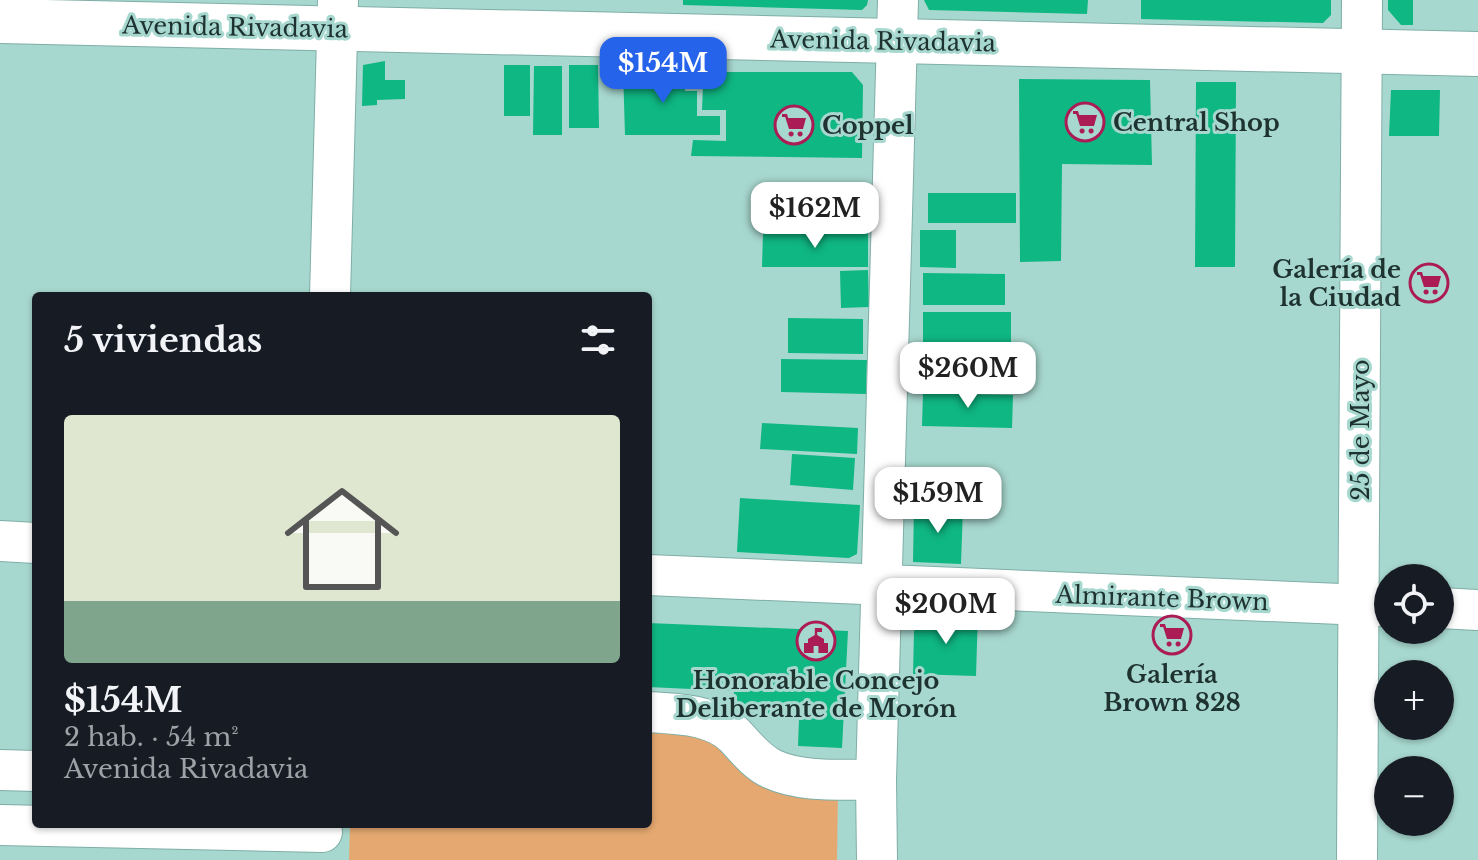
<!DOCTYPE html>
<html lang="es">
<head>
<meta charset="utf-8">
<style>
  body { margin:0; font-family:"Libre Baskerville",serif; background:#20242c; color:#f1f3f6; height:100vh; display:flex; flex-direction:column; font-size:30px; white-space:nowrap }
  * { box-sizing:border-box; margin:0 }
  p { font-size:26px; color:#9ea1a6 }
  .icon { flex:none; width:44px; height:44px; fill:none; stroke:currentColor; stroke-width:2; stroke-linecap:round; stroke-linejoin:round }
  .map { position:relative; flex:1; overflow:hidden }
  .drawer { position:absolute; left:32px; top:292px; width:620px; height:536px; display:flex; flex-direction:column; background:#171b24; border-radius:8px; box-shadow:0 2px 6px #0004 }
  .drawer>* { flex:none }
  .tools { position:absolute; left:1374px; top:564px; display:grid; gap:16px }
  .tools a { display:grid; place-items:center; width:80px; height:80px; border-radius:50%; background:#171b24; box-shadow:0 2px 6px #0004; font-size:40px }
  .price { position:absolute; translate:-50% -68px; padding:0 18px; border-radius:16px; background:#fff; color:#222; font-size:26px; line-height:52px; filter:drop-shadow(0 2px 4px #0008) }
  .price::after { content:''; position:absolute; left:50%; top:48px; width:24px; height:18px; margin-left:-12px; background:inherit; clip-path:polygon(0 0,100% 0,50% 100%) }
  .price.selected { background:#2563eb; color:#fff }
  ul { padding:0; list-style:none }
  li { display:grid; align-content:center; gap:16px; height:424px; padding:0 32px }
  li span { display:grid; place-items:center; height:248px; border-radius:8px; color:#555 }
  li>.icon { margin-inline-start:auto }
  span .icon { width:144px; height:144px; fill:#fffc; stroke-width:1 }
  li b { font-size:34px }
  h2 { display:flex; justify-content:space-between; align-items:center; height:96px; padding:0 32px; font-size:34px }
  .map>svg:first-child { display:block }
  .green { fill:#e5a870 }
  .building { fill:#0fb782 }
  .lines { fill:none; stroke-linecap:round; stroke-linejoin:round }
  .minor-casing { stroke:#7faea6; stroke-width:42 }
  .major-casing { stroke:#7faea6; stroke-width:46 }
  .minor { stroke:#fff; stroke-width:40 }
  .major { stroke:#fff; stroke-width:44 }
  .labels { text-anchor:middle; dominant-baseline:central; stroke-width:6; stroke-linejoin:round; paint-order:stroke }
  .street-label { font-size:24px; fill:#1e322f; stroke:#a7d8cf }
  .poi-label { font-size:24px; font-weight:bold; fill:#1e322f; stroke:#a7d8cf; text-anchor:start }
</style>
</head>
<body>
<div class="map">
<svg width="1478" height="860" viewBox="0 0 1478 860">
  <rect width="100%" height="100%" fill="#a7d8cf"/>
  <!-- green -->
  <path class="green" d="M648 712 838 791 837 860H349L350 824H648Z"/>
  <!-- building -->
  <path class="building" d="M683 0H868L867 5 862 10 683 5Z
    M924 0H1088L1087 14 929 10Z
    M1141 0H1331V15L1323 23 1141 19Z
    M1388 0H1413V25H1401L1388 10Z
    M385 61V80H405V99L377 100V105L362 106 363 65Z
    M504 65H530V116H504Z
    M569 65H598L599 128H569Z
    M534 66H562V135H533Z
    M623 69 685 70V91H697V116H720V135H625Z
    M690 72H852L863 85 862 158 691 156 693 140 726 141V110H702L703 86H690Z
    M1019 79 1150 80 1152 165 1062 164 1061 261 1020 262Z
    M1196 82H1236L1235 267H1195Z
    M1391 90H1440L1439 136H1389Z
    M779 189H863V226H779Z
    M928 193H1016V223H928Z
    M920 230H956V268L920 267Z
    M763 233H868V267H762Z
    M868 270 869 307 841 308 840 271Z
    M923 273 1005 274V305H923Z
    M923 312H1011V343L923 342Z
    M788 318 863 319V354L788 353Z
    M781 359 867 360 866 394 781 392Z
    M923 393 1013 395 1012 428 922 426Z
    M762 423 858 428 857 454 760 449Z
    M792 454 855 458 853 490 790 485Z
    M915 471 970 472 969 504 914 502Z
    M740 498 860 505 857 554 849 558 737 552Z
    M914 506 963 508 961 564 913 562Z
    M967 612H978L976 676 913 674 914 631 924 614H948V624H967Z
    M648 623 848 631 842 748 798 746 799 719 733 716 734 691 648 687Z"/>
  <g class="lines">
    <!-- minor casing -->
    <g class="minor-casing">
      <path id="minor" d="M330 296 338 0
        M0 541 36 543
        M648 575 1388 606
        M1440 608 1478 610
        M648 712C678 714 713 714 735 736 746 748 757 762 772 769 802 783 843 779 876 780
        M0 770 36 771
        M0 825 322 832
        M877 860 876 780 898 0
        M1357 860 1362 0"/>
    </g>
    <!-- major casing -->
    <g class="major-casing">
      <path id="major" d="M0 21 1478 54"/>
    </g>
    <!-- minor -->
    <use href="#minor" class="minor"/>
    <!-- major -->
    <use href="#major" class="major"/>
  </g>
  <!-- icons -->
  <defs>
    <g id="supermarket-ring" transform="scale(2)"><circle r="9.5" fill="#a7d8cf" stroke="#ab1b55" stroke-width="1.5"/><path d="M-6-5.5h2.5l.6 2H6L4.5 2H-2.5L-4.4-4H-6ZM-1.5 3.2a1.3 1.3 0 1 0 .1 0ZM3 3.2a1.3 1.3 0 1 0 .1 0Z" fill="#ab1b55"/></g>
    <g id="civic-ring" transform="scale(2)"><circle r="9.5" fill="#a7d8cf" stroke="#ab1b55" stroke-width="1.5"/><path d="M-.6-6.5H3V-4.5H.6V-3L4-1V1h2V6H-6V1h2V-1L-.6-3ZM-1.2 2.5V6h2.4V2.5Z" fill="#ab1b55"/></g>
  </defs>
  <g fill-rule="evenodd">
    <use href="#supermarket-ring" x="1085" y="122"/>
    <use href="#supermarket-ring" x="794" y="125"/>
    <use href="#supermarket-ring" x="1429" y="283"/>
    <use href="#supermarket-ring" x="1172" y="635"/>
    <use href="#civic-ring" x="816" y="641"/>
  </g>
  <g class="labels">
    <!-- street labels -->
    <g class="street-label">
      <text transform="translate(235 27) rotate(1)">Avenida Rivadavia</text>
      <text transform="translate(883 41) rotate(1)">Avenida Rivadavia</text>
      <text transform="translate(1360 430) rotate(-90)">25 de Mayo</text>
      <text transform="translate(1162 598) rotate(2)">Almirante Brown</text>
    </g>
    <!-- poi labels -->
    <g class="poi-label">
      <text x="1113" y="122">Central Shop</text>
      <text x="822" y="125">Coppel</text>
      <text x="1401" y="269" text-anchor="end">Galería de<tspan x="1401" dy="28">la Ciudad</tspan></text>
      <text x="1172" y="674" text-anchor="middle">Galería<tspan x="1172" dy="28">Brown 828</tspan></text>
      <text x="816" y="680" text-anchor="middle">Honorable Concejo<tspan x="816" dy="28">Deliberante de Morón</tspan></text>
    </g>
  </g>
</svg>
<div class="tools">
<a><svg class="icon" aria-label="locate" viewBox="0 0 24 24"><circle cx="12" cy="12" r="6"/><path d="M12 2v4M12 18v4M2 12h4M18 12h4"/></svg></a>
<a>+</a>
<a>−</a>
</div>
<b class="price selected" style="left:663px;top:105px">$154M</b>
<b class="price" style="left:815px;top:250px">$162M</b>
<b class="price" style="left:968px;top:410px">$260M</b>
<b class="price" style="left:938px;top:535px">$159M</b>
<b class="price" style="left:946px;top:646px">$200M</b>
<section class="drawer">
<h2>5 viviendas<svg class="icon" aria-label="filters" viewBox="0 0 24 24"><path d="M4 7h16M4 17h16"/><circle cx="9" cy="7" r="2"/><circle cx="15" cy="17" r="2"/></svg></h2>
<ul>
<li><span style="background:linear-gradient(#dfe7d0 75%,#7fa58c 0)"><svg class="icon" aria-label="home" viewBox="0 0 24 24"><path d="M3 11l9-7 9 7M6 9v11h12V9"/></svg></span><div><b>$154M</b><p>2 hab. · 54 m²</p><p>Avenida Rivadavia</p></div></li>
</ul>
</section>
</div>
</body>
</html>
